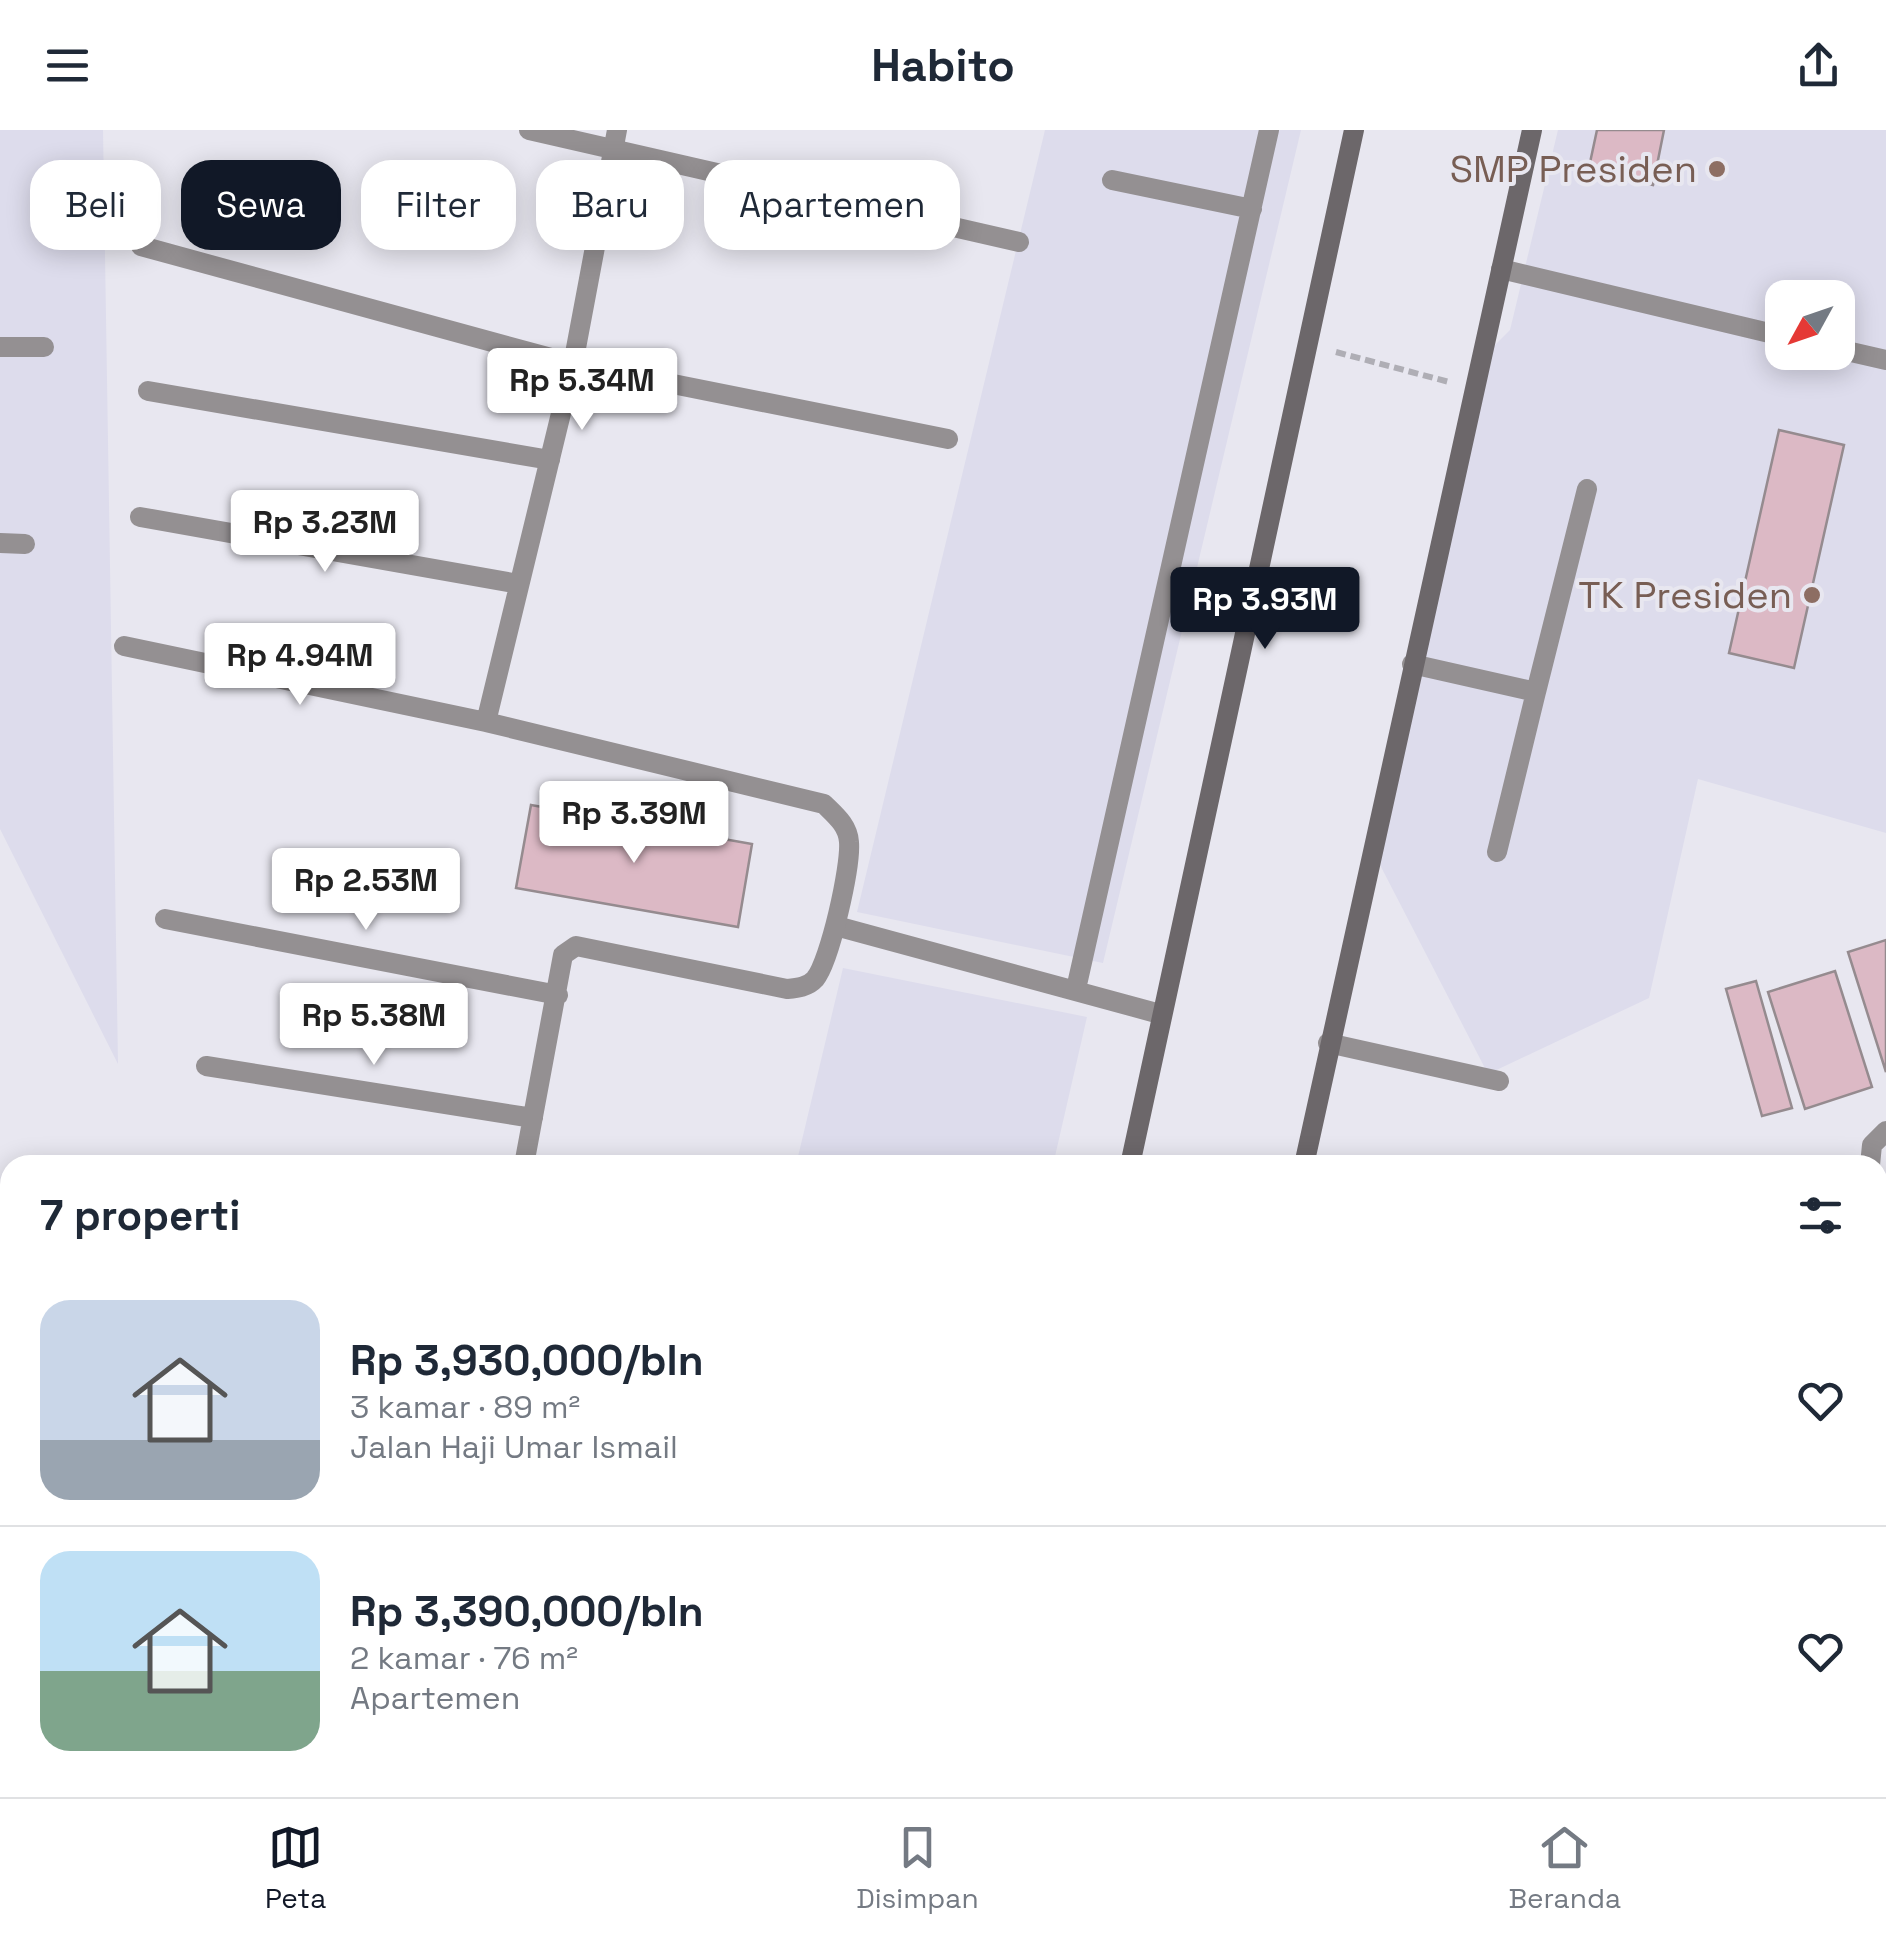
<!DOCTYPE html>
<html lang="id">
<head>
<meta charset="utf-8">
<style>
  body { margin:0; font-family:"Space Grotesk",sans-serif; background:#f6f6f7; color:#1f2937; height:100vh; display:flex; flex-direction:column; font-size:38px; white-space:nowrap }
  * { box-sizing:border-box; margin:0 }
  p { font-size:32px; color:#747a83 }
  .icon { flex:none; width:55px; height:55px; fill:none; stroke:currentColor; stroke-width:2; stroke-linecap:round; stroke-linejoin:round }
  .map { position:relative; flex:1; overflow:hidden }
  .sheet { position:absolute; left:0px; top:1025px; width:1888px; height:642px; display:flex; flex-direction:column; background:#fff; border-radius:30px 30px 0 0; box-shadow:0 5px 25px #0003 }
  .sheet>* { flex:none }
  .guide { position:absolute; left:30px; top:30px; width:1000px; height:90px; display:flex; gap:20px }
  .needle { width:65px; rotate:230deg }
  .tools { position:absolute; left:1765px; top:150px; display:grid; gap:20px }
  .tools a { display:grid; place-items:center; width:90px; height:90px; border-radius:20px; background:#fff; box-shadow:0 5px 25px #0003; font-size:50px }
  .price { position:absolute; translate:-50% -85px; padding:0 22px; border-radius:10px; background:#fff; color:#222; font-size:32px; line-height:65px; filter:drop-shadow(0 2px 5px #0008) }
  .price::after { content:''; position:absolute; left:50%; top:60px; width:30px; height:22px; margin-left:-15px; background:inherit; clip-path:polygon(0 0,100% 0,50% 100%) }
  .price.current { background:#111827; color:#fff }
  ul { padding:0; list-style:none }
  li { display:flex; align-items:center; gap:30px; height:250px; padding:0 40px }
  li+li { border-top:2px solid #e0e1e3 }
  li span { display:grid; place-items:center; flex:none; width:280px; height:200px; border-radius:30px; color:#555 }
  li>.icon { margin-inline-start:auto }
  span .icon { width:120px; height:120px; fill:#fffc; stroke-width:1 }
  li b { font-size:42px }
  h2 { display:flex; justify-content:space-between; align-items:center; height:120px; padding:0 40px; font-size:42px }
  .tag { padding:0 35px; border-radius:30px; background:#fff; box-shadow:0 5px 25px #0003; font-size:35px; line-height:90px }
  .tag.current { background:#111827; color:#fff }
  header { display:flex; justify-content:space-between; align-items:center; height:130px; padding:0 40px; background:#fff; font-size:45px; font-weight:600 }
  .tabs { display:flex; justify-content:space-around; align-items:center; height:140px; border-top:2px solid #e0e1e3; background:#fff; font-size:28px; color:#747a83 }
  .tabs a { display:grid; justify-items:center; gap:5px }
  .tabs .current { color:#111827 }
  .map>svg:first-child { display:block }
  .built { fill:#dddcec; fill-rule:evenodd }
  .building { fill:#dcb9c5; stroke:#958b8f; stroke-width:2.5 }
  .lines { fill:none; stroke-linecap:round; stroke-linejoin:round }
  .path { stroke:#afaeb5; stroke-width:6; stroke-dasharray:10 5; stroke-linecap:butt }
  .service { stroke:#949092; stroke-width:20 }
  .minor { stroke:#949092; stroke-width:20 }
  .secondary { stroke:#6c676a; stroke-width:20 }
  .education-dot { fill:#8d6e63; stroke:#e8e7f0; stroke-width:4 }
  .labels { text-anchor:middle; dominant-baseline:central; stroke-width:8; stroke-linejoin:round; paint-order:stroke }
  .education-label { font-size:38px; fill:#785e54; stroke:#e8e7f0; text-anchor:end }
</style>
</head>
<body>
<header><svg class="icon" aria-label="menu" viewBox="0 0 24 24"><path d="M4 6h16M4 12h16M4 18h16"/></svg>Habito<svg class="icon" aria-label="share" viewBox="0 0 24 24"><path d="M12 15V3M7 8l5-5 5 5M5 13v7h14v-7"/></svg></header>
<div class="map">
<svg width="1886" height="1667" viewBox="0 0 1886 1667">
  <rect width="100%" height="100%" fill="#e8e7f0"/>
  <!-- built -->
  <path class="built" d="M0 0H103L118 934 0 699Z
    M1045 0H1301L1103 833 857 782Z
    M1558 0H1886V703L1698 649 1649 868 1488 944 1379 733 1488 222 1510 200ZM1782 168H1838V222H1782Z
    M843 838 1087 887 1053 1035H796Z
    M535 1658H909L906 1667H485Z"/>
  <!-- building -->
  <path class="building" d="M1597 0H1664L1653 55 1588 42Z
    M1779 300 1844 315 1794 538 1729 523Z
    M531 675 752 714 738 797 516 758Z
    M1886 810V942L1848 822Z
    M1835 841 1872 957 1805 979 1768 862Z
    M1756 851 1792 978 1762 986 1726 859Z
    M10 1334V1403L0 1389V1342Z
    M0 1465 10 1483V1535L0 1541Z
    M10 1542V1570L0 1575V1548Z
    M10 1578V1615L0 1620V1583Z
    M12 1658H57L40 1667H17Z
    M1356 1658H1515L1513 1667H1353Z
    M1727 1658H1788L1793 1667H1732Z
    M1798 1658H1856L1837 1667H1802Z"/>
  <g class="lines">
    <!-- path -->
    <path class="path" d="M1336 222 1449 252"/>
    <!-- service -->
    <path class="service" d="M1112 50 1252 79
      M1501 139 1782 206
      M0 217H44
      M1838 219 1886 230
      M0 413 25 414
      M1412 534 1536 562 1587 359
      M1497 722 1536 562
      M836 796 1160 884
      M1076 859 1269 0
      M1328 913 1499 951
      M1306 1667 1309 1658"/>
    <!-- minor -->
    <path class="minor" d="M529 0 1019 112
      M141 116 573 234 948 309
      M148 261 550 330
      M140 387 519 454
      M124 516 486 592 824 674C835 685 848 695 849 712 851 736 830 831 815 849 808 857 797 858 787 859L576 816 563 825 524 1035
      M486 592 573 234 617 0
      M165 789 558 865
      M206 936 533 988
      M1870 1035 1872 1015 1886 1001
      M1878 1062 1886 1078
      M925 1658 954 1667"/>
    <!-- secondary -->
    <path class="secondary" d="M1130 1035 1354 0
      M1304 1035 1532 0
      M993 1667 995 1658
      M1165 1667 1167 1658"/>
  </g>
  <!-- markers -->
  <g class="education-dot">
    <circle cx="1717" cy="39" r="10"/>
    <circle cx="1812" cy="465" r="10"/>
  </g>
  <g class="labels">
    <!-- education labels -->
    <g class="education-label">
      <text x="1697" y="39">SMP Presiden</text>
      <text x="1792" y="465">TK Presiden</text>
    </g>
  </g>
</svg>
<div class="tools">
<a><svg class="needle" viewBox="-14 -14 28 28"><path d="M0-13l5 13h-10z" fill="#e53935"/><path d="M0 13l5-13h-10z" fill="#747a83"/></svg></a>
</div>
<b class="price" style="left:582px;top:303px">Rp 5.34M</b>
<b class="price" style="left:325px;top:445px">Rp 3.23M</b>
<b class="price current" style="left:1265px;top:522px">Rp 3.93M</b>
<b class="price" style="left:300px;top:578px">Rp 4.94M</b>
<b class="price" style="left:634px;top:736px">Rp 3.39M</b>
<b class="price" style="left:366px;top:803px">Rp 2.53M</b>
<b class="price" style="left:374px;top:938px">Rp 5.38M</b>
<div class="guide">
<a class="tag">Beli</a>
<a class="tag current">Sewa</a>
<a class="tag">Filter</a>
<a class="tag">Baru</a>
<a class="tag">Apartemen</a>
</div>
<section class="sheet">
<h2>7 properti<svg class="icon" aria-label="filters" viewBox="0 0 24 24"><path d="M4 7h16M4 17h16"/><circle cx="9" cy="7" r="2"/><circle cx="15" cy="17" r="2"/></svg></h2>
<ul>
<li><span style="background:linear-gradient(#c9d6e8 70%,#9aa5b1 0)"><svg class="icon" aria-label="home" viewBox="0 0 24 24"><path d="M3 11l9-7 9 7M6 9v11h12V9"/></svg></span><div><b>Rp 3,930,000/bln</b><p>3 kamar · 89 m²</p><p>Jalan Haji Umar Ismail</p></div><svg class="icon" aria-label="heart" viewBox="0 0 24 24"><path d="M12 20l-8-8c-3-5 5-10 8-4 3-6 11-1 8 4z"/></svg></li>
<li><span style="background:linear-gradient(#bfe0f5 60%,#7fa58c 0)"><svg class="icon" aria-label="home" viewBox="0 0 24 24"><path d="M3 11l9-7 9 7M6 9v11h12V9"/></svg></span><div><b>Rp 3,390,000/bln</b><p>2 kamar · 76 m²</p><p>Apartemen</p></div><svg class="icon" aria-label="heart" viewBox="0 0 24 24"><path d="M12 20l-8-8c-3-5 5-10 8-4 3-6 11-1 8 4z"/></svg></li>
</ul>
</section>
</div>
<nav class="tabs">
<a class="current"><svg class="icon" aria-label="map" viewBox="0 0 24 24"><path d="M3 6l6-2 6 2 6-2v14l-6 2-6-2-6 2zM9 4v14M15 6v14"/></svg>Peta</a>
<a><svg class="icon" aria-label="saved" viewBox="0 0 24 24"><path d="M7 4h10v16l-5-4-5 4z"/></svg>Disimpan</a>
<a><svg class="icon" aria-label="home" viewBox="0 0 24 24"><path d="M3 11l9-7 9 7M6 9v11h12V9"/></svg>Beranda</a>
</nav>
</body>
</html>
